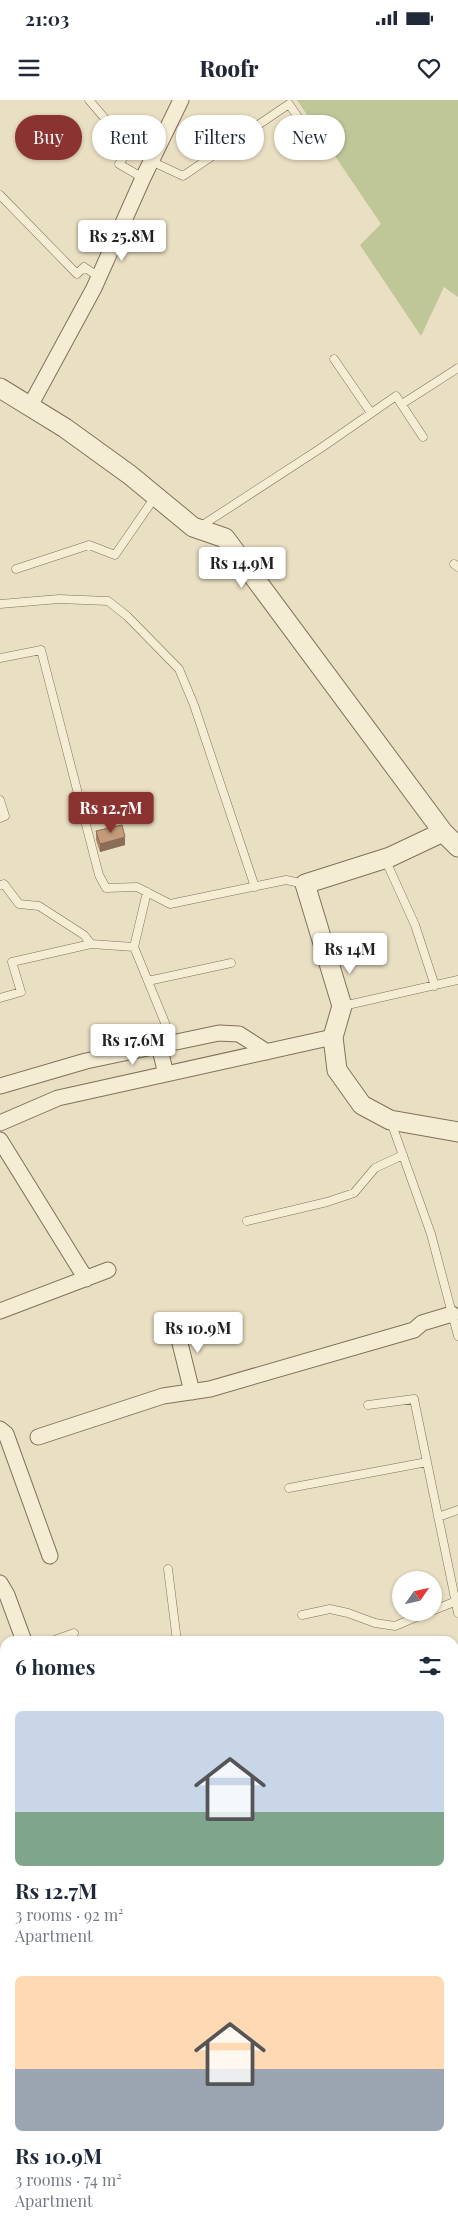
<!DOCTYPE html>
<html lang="en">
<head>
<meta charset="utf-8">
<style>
  body { margin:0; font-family:"Playfair Display",serif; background:#f2f2f3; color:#1f2937; height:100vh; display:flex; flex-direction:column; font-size:19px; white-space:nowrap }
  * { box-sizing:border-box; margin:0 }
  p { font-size:16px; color:#747a83 }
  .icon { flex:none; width:28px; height:28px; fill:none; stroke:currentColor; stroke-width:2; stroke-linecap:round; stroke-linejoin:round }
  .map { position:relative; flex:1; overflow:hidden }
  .side { position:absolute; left:0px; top:1536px; width:459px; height:601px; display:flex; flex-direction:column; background:#fff; border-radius:15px 15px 0 0; box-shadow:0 1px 4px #0004 }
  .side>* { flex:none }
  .banner { position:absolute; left:15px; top:15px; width:429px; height:45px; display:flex; gap:10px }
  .needle { width:32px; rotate:56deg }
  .fabs { position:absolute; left:392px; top:1471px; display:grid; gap:10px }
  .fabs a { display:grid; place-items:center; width:50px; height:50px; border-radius:50%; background:#fff; box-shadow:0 1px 4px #0004; font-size:25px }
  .price { position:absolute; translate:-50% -42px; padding:0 11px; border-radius:5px; background:#fff; color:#222; font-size:16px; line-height:32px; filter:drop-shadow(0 1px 2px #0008) }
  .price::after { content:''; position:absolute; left:50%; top:30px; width:15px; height:11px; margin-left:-8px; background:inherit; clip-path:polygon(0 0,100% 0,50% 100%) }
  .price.active { background:#8b3331; color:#fff }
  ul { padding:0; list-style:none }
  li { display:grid; align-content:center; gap:10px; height:265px; padding:0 15px }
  li span { display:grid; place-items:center; height:155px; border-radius:8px; color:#555 }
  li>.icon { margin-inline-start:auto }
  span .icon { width:90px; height:90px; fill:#fffc; stroke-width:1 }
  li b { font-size:21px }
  h2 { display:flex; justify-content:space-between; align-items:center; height:60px; padding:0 15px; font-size:21px }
  .tag { padding:0 18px; border-radius:22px; background:#fff; box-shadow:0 1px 4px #0004; font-size:18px; line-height:45px }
  .tag.active { background:#8b3331; color:#fff }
  .status { display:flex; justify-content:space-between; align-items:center; height:35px; padding:0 25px; background:#fff; direction:ltr }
  .status svg { height:14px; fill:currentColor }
  header { display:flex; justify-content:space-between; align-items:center; height:65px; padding:0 15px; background:#fff; font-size:22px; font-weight:800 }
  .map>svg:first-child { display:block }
  .green { fill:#bfc697 }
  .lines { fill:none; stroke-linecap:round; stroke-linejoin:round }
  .service-casing { stroke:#82715b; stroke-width:9 }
  .minor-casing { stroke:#82715b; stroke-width:17 }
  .tertiary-casing { stroke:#82715b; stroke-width:21 }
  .secondary-casing { stroke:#63523e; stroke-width:23 }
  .service { stroke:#f5ecd4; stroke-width:8 }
  .minor { stroke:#f5ecd4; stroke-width:15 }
  .tertiary { stroke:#f5ecd4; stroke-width:19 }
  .secondary { stroke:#f5ecd4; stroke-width:21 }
  .wall { fill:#a9866a }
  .shaded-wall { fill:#896d56 }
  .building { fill:#c49c7b; stroke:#896d56 }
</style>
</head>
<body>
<div class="status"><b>21:03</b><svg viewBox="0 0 49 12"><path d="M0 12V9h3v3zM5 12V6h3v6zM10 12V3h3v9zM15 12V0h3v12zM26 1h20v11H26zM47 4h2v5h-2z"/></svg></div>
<header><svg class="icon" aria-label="menu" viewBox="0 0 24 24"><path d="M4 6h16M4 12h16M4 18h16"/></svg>Roofr<svg class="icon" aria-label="heart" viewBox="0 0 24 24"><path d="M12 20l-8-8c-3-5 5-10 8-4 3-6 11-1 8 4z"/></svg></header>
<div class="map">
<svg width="458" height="2137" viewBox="0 0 458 2137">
  <rect width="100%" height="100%" fill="#e9dfc2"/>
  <!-- green -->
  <path class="green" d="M297 0H458V197L444 187 421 236 360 145 381 124Z"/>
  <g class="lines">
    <!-- service casing -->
    <g class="service-casing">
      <path id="service" d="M89 0 130 48 119 64 143 78
        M151 61 183 76 289 4 324 55
        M0 95 77 174 84 167 99 177
        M334 259 371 313
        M402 304 458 268
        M198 428 321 348 396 296 423 337
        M454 464 458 467
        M16 469 89 445 115 455 155 397
        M0 504 59 499 108 501 127 516 179 569 194 605 255 787
        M0 558 41 550 99 775 106 788 137 787 170 804 286 780 305 784
        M0 700 5 716 0 718
        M385 759 415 825 435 886
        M0 785 4 784 19 804 39 806 84 835 91 844
        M147 792 134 847 170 935
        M148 881 231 863
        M0 898 21 892 12 862 91 844 134 847
        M343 906 458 880
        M391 1022 431 1134 458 1236
        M247 1121 327 1102 354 1093 375 1068 403 1055
        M368 1305 414 1299 458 1513
        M289 1388 427 1362
        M438 1417 458 1410
        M168 1469 177 1541
        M434 1510 454 1502
        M302 1515 330 1509 348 1513 375 1523 395 1526 428 1512
        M52 1541 74 1533
        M454 1553 458 1552
        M454 1609 458 1608
        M0 1688 4 1699
        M0 1920 5 1919
        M0 2040 5 2039
        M123 2132 124 2137
        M169 2132 170 2137
        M392 2132 394 2137"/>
    </g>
    <!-- minor casing -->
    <g class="minor-casing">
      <path id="minor" d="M30 306 94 188 143 78 181 0
        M159 946 166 974
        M0 986 86 961 219 933 239 934 267 952
        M0 1023 58 998 333 937
        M0 1040 86 1179
        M0 1211 108 1170
        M175 1223 192 1292
        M0 1329 6 1334 50 1456
        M38 1337 163 1296 210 1289 414 1230 422 1223 452 1214
        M0 1483 7 1495 24 1541
        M231 2132 232 2137"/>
    </g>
    <!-- tertiary casing -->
    <g class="tertiary-casing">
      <path id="tertiary" d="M0 288 65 328 130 375 193 427 225 438 443 732 458 747
        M443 732 390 757 305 784 342 906 333 937 337 970 362 1005 390 1020 458 1032"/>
    </g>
    <!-- secondary casing -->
    <g class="secondary-casing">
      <path id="secondary" d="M454 1777H458
        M0 1788H5
        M454 1794H458
        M454 1811H458
        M0 1818H5"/>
    </g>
    <!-- service -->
    <use href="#service" class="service"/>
    <!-- minor -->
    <use href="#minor" class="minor"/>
    <!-- tertiary -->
    <use href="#tertiary" class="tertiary"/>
    <!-- secondary -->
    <use href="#secondary" class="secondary"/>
  </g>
  <!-- wall -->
  <path class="wall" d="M96 731 125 745 100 752 96 740Z"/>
  <!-- shaded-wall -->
  <path class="shaded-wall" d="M125 737V745L100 752V744Z"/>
  <!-- building -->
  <path class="building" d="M122 725 125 737 100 744 96 731Z"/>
</svg>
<div class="fabs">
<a><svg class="needle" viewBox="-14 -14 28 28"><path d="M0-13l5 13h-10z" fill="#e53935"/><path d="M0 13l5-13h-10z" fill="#747a83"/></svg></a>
</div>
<b class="price" style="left:122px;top:162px">Rs 25.8M</b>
<b class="price" style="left:242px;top:489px">Rs 14.9M</b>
<b class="price active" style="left:111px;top:734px">Rs 12.7M</b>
<b class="price" style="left:350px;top:875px">Rs 14M</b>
<b class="price" style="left:133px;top:966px">Rs 17.6M</b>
<b class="price" style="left:198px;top:1254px">Rs 10.9M</b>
<div class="banner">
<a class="tag active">Buy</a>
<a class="tag">Rent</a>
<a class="tag">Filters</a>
<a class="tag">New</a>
</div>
<section class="side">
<h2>6 homes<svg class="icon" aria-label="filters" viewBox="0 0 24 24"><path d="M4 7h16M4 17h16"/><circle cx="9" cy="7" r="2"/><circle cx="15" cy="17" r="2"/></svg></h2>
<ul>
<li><span style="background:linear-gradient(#c9d6e8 65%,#7fa58c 0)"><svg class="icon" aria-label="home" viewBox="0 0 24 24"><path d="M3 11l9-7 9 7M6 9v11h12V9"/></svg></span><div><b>Rs 12.7M</b><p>3 rooms · 92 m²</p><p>Apartment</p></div></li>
<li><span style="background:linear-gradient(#ffd9b3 60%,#9aa5b1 0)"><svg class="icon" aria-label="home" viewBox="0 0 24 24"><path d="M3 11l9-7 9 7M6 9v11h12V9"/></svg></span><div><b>Rs 10.9M</b><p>3 rooms · 74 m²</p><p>Apartment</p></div></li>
</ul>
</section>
</div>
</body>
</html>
